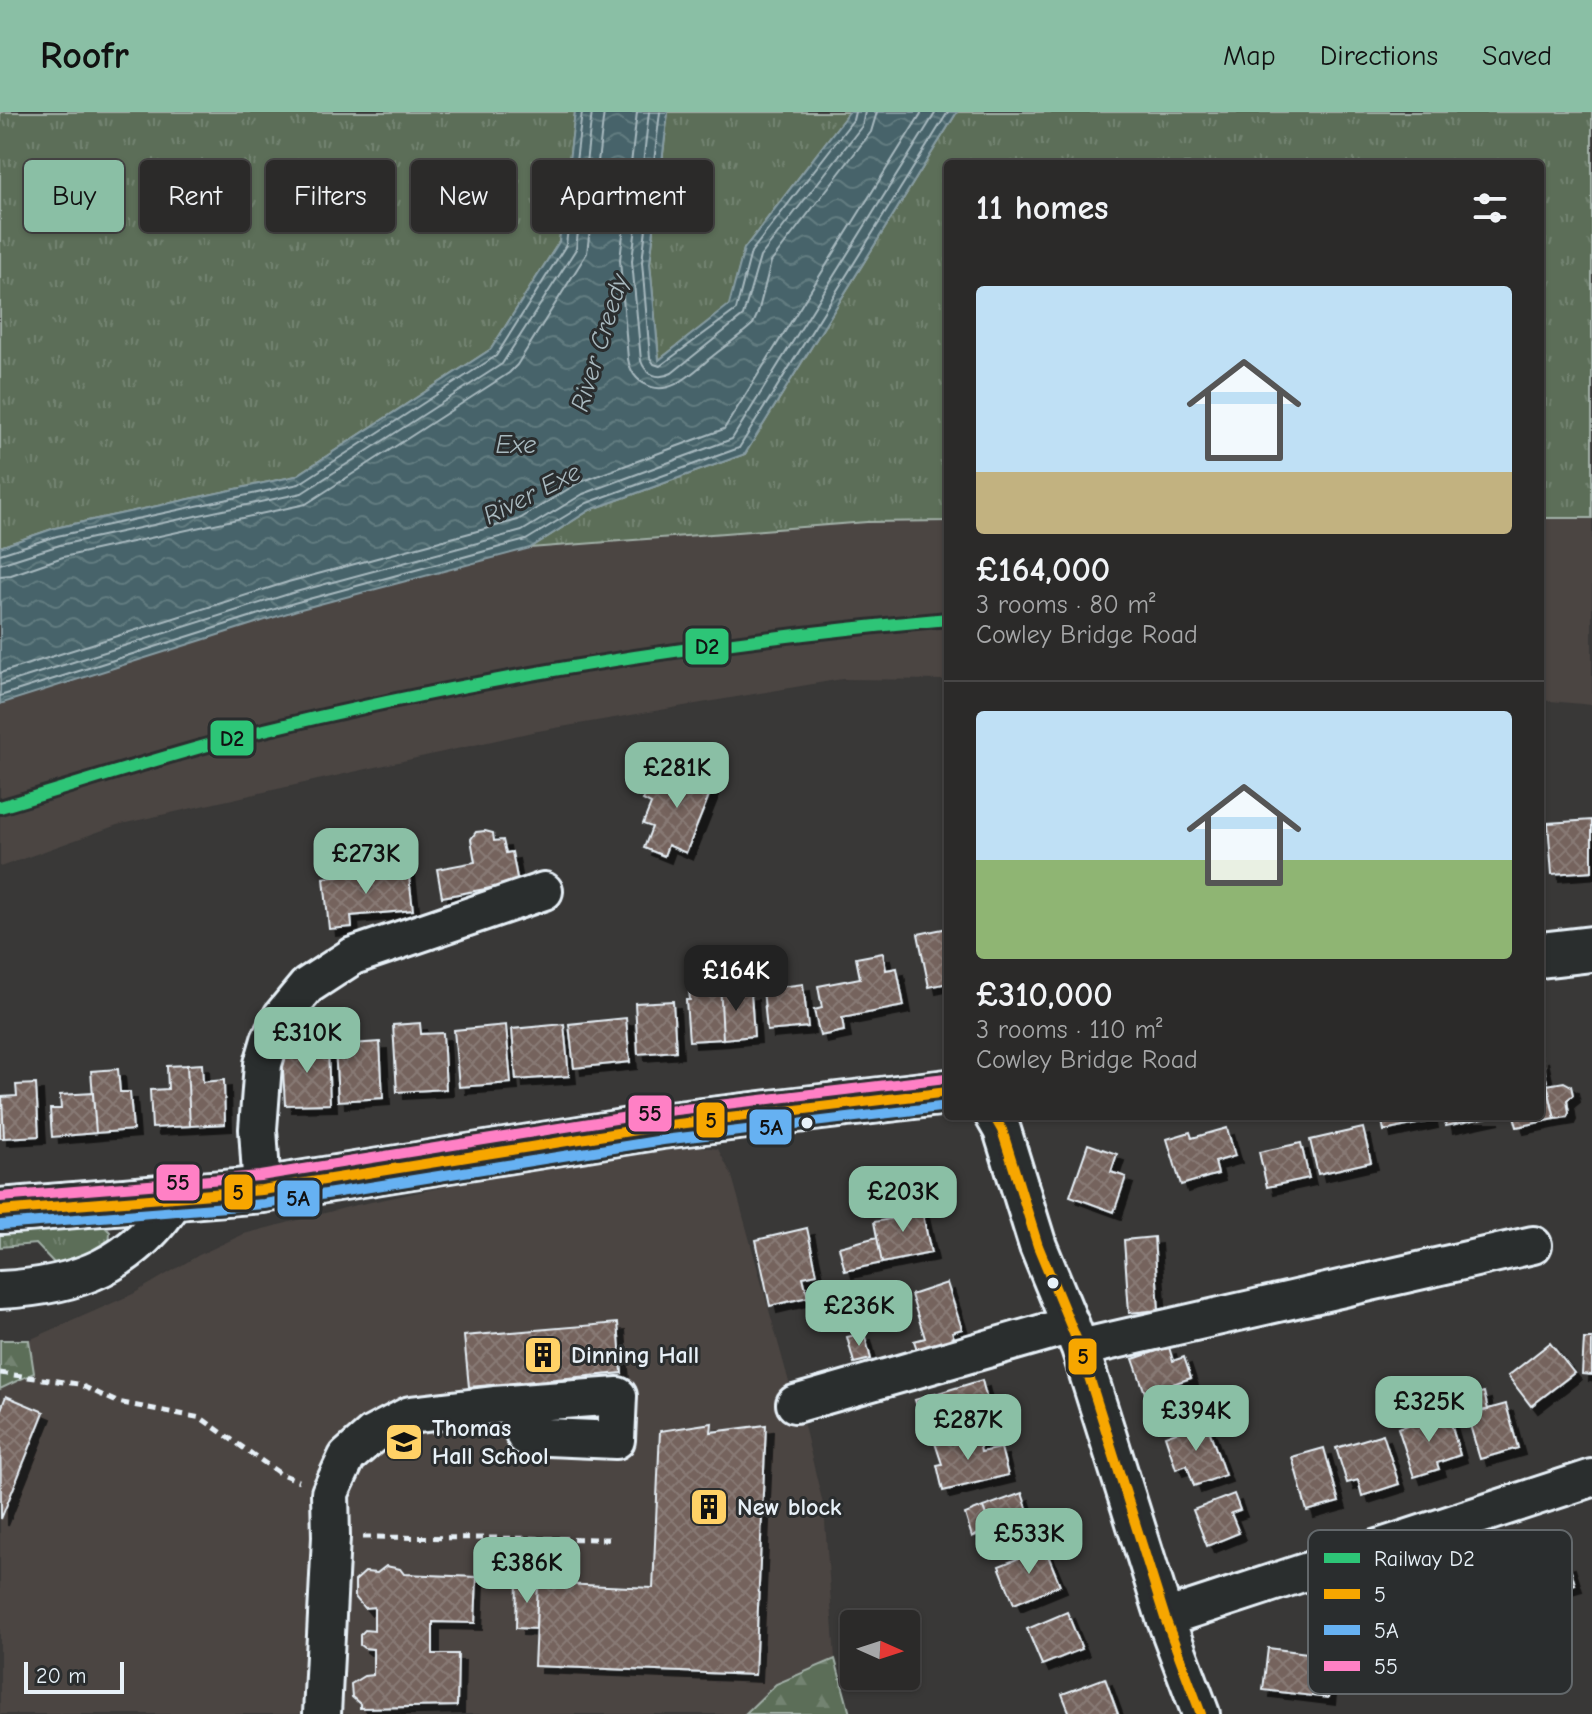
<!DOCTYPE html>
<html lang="en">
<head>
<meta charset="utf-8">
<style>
  body { margin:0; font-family:"Comic Neue",sans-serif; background:#373635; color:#f1f3f6; height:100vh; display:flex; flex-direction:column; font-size:30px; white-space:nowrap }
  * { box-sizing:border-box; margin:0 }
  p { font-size:26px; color:#a6a7a8 }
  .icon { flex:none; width:44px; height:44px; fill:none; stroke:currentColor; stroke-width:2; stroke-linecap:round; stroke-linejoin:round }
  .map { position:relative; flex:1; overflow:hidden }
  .drawer { position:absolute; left:944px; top:48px; width:600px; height:960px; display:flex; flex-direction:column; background:#2b2a29; border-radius:8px; box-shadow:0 2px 6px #0004,0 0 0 2px #474646 }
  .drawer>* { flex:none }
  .banner { position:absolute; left:24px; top:48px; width:760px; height:72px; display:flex; gap:16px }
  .needle { width:52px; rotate:93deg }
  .buttons { position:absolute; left:840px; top:1498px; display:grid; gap:16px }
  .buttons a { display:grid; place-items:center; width:80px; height:80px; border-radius:8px; background:#2b2a29; box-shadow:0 2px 6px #0004,0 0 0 2px #474646; font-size:40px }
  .scale { position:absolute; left:24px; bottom:20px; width:100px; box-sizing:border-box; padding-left:8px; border:4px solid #e8f1f8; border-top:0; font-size:22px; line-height:28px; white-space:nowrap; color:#e8f1f8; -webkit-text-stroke:6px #2a2d2e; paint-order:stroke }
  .price { position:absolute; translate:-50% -68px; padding:0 18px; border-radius:16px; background:#8abfa5; color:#111; font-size:26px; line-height:52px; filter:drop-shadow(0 2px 4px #0008) }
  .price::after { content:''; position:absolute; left:50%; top:48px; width:24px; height:18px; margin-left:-12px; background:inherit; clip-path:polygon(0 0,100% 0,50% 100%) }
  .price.selected { background:#222; color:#fff }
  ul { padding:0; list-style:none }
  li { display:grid; align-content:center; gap:16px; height:424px; padding:0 32px }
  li+li { border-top:2px solid #474646 }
  li span { display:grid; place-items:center; height:248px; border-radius:8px; color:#555 }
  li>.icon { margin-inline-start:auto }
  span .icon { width:144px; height:144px; fill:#fffc; stroke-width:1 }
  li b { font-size:34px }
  h2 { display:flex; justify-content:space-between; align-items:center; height:96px; padding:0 32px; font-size:34px }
  .chip { padding:0 28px; border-radius:8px; background:#2b2a29; box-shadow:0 2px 6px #0004,0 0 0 2px #474646; font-size:28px; line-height:72px }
  .chip.selected { background:#8abfa5; color:#111 }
  header { display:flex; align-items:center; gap:48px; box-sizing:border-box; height:112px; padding:0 40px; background:#8abfa5; color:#111 }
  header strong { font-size:38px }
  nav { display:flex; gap:44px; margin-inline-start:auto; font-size:28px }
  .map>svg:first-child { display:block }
  .built { fill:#4b4542 }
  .grass { fill:url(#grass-tufts); stroke:#a2b0a8; stroke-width:2 }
  .forest { fill:url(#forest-firs); stroke:#a2b0a8; stroke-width:2 }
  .water { fill:url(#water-waves); stroke:#879ca3; stroke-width:2 }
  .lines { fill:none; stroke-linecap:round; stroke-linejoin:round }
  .shore { stroke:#a8b9bf; stroke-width:2 }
  .building { fill:url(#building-cross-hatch); stroke:#e8f1f8; stroke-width:2; filter:url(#shadow) }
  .minor-casing { stroke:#e8f1f8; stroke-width:42 }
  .highway-casing { stroke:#e8f1f8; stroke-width:50 }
  .path { stroke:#e8f1f8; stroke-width:5; stroke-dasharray:8 6; stroke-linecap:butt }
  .minor { stroke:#2a2d2e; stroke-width:36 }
  .highway { stroke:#2a2d2e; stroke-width:44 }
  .bus-1-casing { stroke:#2a2d2e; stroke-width:16 }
  .bus-2-casing { stroke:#2a2d2e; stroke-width:16 }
  .bus-3-casing { stroke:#2a2d2e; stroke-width:16 }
  .bus-1 { stroke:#f7a600; stroke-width:10 }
  .bus-2 { stroke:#66b1f2; stroke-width:10 }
  .bus-3 { stroke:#ff80c5; stroke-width:10 }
  .rail-1-casing { stroke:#2a2d2e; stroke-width:18 }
  .rail-1 { stroke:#2dc577; stroke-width:12 }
  .bus-dot { fill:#e8f1f8; stroke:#2a2d2e; stroke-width:3 }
  .labels { text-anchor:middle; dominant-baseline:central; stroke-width:6; stroke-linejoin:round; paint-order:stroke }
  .poi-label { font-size:24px; font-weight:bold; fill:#e8f1f8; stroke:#2a2d2e; text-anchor:start }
  .water-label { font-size:26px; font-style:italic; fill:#a8b9bf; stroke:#2a2d2e }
  .key { fill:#2a2d2e; stroke:#63686b; stroke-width:2 }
  .key-label { font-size:22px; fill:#e8f1f8 }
  .line-badge { stroke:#2a2d2e; stroke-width:3 }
  .pale-badge-label { font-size:22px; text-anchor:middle; font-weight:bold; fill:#111 }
</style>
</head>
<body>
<header>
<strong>Roofr</strong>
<nav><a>Map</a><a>Directions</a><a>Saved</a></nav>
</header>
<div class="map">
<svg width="1592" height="1602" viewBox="0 0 1592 1602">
  <defs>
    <pattern id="grass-tufts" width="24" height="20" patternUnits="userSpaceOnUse" patternTransform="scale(2)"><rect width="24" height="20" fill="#5c6e58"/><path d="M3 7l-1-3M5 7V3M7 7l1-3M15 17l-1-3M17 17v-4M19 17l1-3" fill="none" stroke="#738371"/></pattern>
    <pattern id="forest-firs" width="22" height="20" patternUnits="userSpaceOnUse" patternTransform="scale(2)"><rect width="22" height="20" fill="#5c6e58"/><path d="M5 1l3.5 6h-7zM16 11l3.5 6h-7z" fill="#738371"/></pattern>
    <pattern id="water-waves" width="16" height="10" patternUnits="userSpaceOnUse" patternTransform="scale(2)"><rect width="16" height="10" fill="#47646a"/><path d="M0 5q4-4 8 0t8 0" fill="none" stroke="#627b80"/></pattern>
    <pattern id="building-cross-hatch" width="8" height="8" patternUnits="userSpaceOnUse" patternTransform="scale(2)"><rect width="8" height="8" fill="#74635d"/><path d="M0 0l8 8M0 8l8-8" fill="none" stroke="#887a75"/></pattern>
    <filter id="shadow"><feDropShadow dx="7" dy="7" stdDeviation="0" flood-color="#0009"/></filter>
  </defs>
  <rect width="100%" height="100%" fill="#393837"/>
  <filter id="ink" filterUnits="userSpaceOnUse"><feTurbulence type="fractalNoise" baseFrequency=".0125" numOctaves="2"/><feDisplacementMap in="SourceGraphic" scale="16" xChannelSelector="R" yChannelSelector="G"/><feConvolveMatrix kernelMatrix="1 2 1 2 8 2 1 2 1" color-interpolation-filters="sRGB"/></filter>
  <g filter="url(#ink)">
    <!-- built -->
    <path class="built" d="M1540 406H1592V593L1540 588Z
      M948 409V568L842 567 532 620 117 713 0 755V592L297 498 530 436 867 410Z
      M664 1029 718 1037 732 1064 795 1292 804 1314 824 1396 835 1547 850 1602H0V1228H29L133 1182 199 1143 244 1122 352 1094Z"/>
    <!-- grass -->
    <path class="grass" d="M0 0H575L559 130 491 237 296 364 55 416 0 435Z
      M668 0H849L744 137 730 193 659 248 650 151Z
      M957 0H1592V406H1540V52H948V409L867 410 530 436 590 398 745 342Z
      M104 1114 110 1120 109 1134 102 1140 57 1154 36 1132 0 1135V1121Z"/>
    <!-- forest -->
    <path class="forest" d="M0 1228H29L34 1261 0 1277Z
      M835 1547 850 1602H745L776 1572Z"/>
    <!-- water -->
    <path class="water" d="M575 0H668L650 151 659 248 729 193 744 137 849 0H957L745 342 590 398 530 436 297 498 0 592V435L55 416 296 364 491 237 559 130Z"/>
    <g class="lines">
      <!-- shore -->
      <path class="shore" d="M637 0 620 148 628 247C630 258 635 267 645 272 670 287 695 258 714 243 727 233 741 223 753 212L758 201 771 150 871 20 877 0
        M649 0 632 149 641 249C646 263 658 268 672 261L743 204 760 145 862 14 865 0
        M660 0 642 150 650 246 654 252 660 254 736 198 751 140 853 8 855 0
        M0 442 57 424 299 372 496 244 566 133 582 0
        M0 452 60 433 302 381 502 252 576 137 592 0
        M0 464 11 463 63 445 306 392 509 261 517 253 587 141 604 0
        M0 561 288 470 518 408 578 371 724 317 922 0
        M0 573 292 481 522 419 583 382 732 327 936 0
        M0 584 294 491 526 428 587 391 739 336 948 0"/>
    </g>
    <!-- building -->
    <path class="building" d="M679 651 716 666 686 741 668 733 664 744 644 736 652 715 643 712 651 692 643 688 647 678 665 685Z
      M1592 708V759L1552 762 1548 711Z
      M485 719 493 721 494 729 503 728 506 741 512 740 518 771 442 785 437 757 475 750 471 727 476 720Z
      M408 757 413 798 351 804 352 815 329 817 324 766Z
      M948 816V871L929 875 918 822Z
      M883 841 886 858 897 856 904 894 842 906 844 919 820 924 814 898 822 896 818 874 860 866 856 846Z
      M733 869 734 882 751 881 754 924 723 927 720 870Z
      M720 870 723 927 689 929 686 888H690L689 878 703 877 702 871Z
      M803 872 808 915 767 919 763 877Z
      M673 889 676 939 638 942 635 891Z
      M626 906 630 950 574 956 569 912Z
      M420 911 421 922 443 921 446 977 397 980 393 913Z
      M564 912 569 964 516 968 512 917Z
      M506 913 511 971 459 975 454 918Z
      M316 923V939L328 938 330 992 285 993 282 940 303 939 302 924Z
      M380 930 383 986 338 989 335 933Z
      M1541 943 1555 1007 1517 1015 1514 1004H1540Z
      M202 952 203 970 224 968 225 1012 190 1014 187 953Z
      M187 953 190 1014 152 1016 150 978 168 977 167 954Z
      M118 957 120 980H130L133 1018 96 1021 91 959Z
      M1564 970 1571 974 1573 983 1567 988 1569 1001 1567 1005 1555 1007 1547 973Z
      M36 972 39 1024 4 1026 2 985 17 984 16 973Z
      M93 981 96 1021 52 1025 50 997H61L60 983Z
      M0 985H2L4 1026H0Z
      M1381 1004H1430L1431 1009 1384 1019Z
      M1444 1004H1493L1446 1014Z
      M1227 1016 1235 1044 1215 1050 1218 1062 1181 1073 1167 1027 1190 1020 1192 1026Z
      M1363 1016 1371 1050 1318 1062 1310 1028Z
      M1301 1031 1309 1066 1267 1075 1259 1040Z
      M1088 1032 1117 1042 1111 1060 1126 1065 1114 1100 1070 1084Z
      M920 1089 931 1141 882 1151 874 1110 895 1106 893 1094Z
      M807 1116 817 1162 803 1165 808 1185 770 1194 756 1128Z
      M877 1125 882 1151 845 1159 839 1135Z
      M1154 1125 1159 1198 1129 1201 1124 1128Z
      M947 1171 962 1217 952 1220 960 1242 923 1254 914 1229 925 1226 911 1183Z
      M618 1211 622 1261 469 1275 464 1224Z
      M864 1221 871 1247 854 1251 847 1225Z
      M1584 1227H1592V1263L1582 1262Z
      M1550 1231 1574 1261 1531 1294 1508 1264Z
      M1169 1235 1173 1249 1184 1245 1191 1266 1145 1281 1133 1247Z
      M982 1268 988 1292 970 1297 976 1318 935 1331 929 1307 922 1310 915 1288Z
      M1185 1277 1195 1306 1165 1316 1155 1287Z
      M1484 1280 1488 1298 1455 1306 1450 1289Z
      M6 1284 44 1300 1 1407 0 1300Z
      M1506 1292 1518 1336 1480 1347 1467 1303Z
      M1448 1301 1460 1343 1437 1351 1439 1357 1414 1365 1398 1316Z
      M1206 1309 1225 1363 1194 1374 1187 1353 1176 1357 1165 1324Z
      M712 1311 711 1320 766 1313 755 1563 534 1554 538 1471 653 1476 660 1319Z
      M976 1318 981 1340 1001 1336 1008 1363 943 1379 937 1353 942 1352 935 1331Z
      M1383 1322 1399 1372 1362 1384 1358 1368 1347 1371 1336 1336Z
      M1324 1336 1339 1390 1307 1399 1292 1345Z
      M1022 1381 1034 1417 996 1430 983 1395Z
      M1234 1382 1240 1398 1231 1401 1239 1421 1207 1434 1193 1398Z
      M983 1395 991 1417 972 1425 965 1402Z
      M1045 1436 1060 1473 1014 1492 999 1454Z
      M1534 1446 1536 1451 1552 1446 1554 1454 1568 1450 1575 1472 1558 1477 1564 1496 1523 1508 1508 1454Z
      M386 1454 400 1457 404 1462 477 1465 475 1511 433 1510V1542H458L457 1594 360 1596V1592L352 1585 351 1572 364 1564 373 1563V1537L364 1536 360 1533V1523L365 1518 374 1519V1495L364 1496 355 1485V1469L365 1460 377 1461Z
      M517 1468 538 1471 536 1517 516 1516Z
      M1067 1500 1082 1537 1042 1553 1027 1517Z
      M1268 1536 1332 1544 1328 1586 1263 1578Z
      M1105 1566 1118 1602H1070L1062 1582Z"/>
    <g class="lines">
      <!-- minor casing -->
      <g class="minor-casing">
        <path id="minor" d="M994 1004 1002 1018 1038 1134 1080 1236 1165 1506 1201 1602
          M262 1078 258 1017 263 952 270 928 282 904 307 874 353 844 544 779
          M0 1178C79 1174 133 1153 177 1085
          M1080 1236 1533 1133
          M795 1292 1071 1213
          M1165 1506 1592 1366
          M322 1602 331 1425 330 1381 347 1345 372 1323 410 1303 494 1293 618 1284 616 1328 525 1324 524 1291"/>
      </g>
      <!-- highway casing -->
      <g class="highway-casing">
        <path id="highway" d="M1540 843 1592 837
          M0 1099 262 1078 661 1014 948 980"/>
      </g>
      <!-- path -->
      <path class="path" d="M0 1261 78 1272 117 1290 201 1306 279 1361 299 1369
        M363 1425 610 1427"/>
      <!-- minor -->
      <use href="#minor" class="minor"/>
      <!-- highway -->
      <use href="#highway" class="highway"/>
      <!-- bus-1 casing -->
      <g class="bus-1-casing">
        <path id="bus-1" d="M994 1004 1002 1018 1038 1134 1080 1236 1165 1506 1201 1602
          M0 1099 262 1078 661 1014 948 980"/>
      </g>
      <!-- bus-2 casing -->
      <g class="bus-2-casing">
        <path id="bus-2" d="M1 1113 264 1092 663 1028 948 994"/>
      </g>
      <!-- bus-3 casing -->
      <g class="bus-3-casing">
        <path id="bus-3" d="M0 1085 260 1064 659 1000 946 966"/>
      </g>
      <!-- bus-1 -->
      <use href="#bus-1" class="bus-1"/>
      <!-- bus-2 -->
      <use href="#bus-2" class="bus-2"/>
      <!-- bus-3 -->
      <use href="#bus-3" class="bus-3"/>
      <!-- rail-1 casing -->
      <g class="rail-1-casing">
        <path id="rail-1" d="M0 695C85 670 170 642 256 620 482 564 716 528 948 507"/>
      </g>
      <!-- rail-1 -->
      <use href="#rail-1" class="rail-1"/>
    </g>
  </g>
  <!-- icons -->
  <defs>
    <g id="building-square" transform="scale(2)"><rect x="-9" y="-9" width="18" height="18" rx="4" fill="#ffd166" stroke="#2a2d2e"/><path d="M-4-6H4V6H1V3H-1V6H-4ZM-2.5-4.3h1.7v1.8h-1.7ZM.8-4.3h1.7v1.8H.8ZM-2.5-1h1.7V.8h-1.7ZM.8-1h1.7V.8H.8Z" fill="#111"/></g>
    <g id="school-square" transform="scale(2)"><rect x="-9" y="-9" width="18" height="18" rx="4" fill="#ffd166" stroke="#2a2d2e"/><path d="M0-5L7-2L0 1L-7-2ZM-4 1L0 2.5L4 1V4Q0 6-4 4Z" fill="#111"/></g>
  </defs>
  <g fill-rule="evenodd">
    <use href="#building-square" x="543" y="1243"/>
    <use href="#school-square" x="404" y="1330"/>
    <use href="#building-square" x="709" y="1395"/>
  </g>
  <!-- markers -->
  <g class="bus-dot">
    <circle cx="807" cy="1011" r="7"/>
    <circle cx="1053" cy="1171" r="7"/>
  </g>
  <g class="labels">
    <!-- poi labels -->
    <g class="poi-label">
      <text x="571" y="1243">Dinning Hall</text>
      <text x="432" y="1316">Thomas<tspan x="432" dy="28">Hall School</tspan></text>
      <text x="737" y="1395">New block</text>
    </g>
    <!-- water labels -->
    <g class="water-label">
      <text transform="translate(600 231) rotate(-73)">River Creedy</text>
      <text x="516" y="333">Exe</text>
      <text transform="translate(532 382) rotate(-27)">River Exe</text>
    </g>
  </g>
  <!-- legend -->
  <rect x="1308" y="1418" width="264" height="164" rx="12" class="key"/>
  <rect x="1324" y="1441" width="36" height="10" fill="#2dc577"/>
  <rect x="1324" y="1477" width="36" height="10" fill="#f7a600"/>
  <rect x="1324" y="1513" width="36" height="10" fill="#66b1f2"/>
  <rect x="1324" y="1549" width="36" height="10" fill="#ff80c5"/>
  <g class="key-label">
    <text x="1374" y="1454">Railway D2</text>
    <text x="1374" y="1490">5</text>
    <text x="1374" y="1526">5A</text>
    <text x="1374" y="1562">55</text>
  </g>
  <g class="line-badge">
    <rect x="684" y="515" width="46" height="39" rx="8" fill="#2dc577"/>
    <rect x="209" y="607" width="46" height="38" rx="8" fill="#2dc577"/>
    <rect x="627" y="982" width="46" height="39" rx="8" fill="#ff80c5"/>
    <rect x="695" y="989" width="31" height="38" rx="8" fill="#f7a600"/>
    <rect x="748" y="996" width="45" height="38" rx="8" fill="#66b1f2"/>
    <rect x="155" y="1051" width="46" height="39" rx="8" fill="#ff80c5"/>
    <rect x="223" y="1061" width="31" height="38" rx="8" fill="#f7a600"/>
    <rect x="276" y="1067" width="45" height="39" rx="8" fill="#66b1f2"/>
    <rect x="1067" y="1225" width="31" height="39" rx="8" fill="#f7a600"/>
  </g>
  <g class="pale-badge-label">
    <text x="707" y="542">D2</text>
    <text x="232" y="634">D2</text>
    <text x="650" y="1009">55</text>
    <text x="711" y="1016">5</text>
    <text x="771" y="1023">5A</text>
    <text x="178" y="1078">55</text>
    <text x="238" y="1088">5</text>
    <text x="298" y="1094">5A</text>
    <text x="1083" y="1252">5</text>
  </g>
</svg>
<div class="buttons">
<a><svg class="needle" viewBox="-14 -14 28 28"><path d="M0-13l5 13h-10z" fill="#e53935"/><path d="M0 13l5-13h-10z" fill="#a6a7a8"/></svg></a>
</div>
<div class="scale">20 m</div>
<b class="price" style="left:677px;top:698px">£281K</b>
<b class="price" style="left:366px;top:784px">£273K</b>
<b class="price selected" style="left:736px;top:901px">£164K</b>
<b class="price" style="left:307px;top:963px">£310K</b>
<b class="price" style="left:903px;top:1122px">£203K</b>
<b class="price" style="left:859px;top:1236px">£236K</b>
<b class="price" style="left:1429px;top:1332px">£325K</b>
<b class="price" style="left:1196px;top:1341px">£394K</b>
<b class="price" style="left:968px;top:1350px">£287K</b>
<b class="price" style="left:1029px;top:1464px">£533K</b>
<b class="price" style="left:527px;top:1493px">£386K</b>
<div class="banner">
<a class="chip selected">Buy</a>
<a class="chip">Rent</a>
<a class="chip">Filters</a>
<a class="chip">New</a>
<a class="chip">Apartment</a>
</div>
<section class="drawer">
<h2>11 homes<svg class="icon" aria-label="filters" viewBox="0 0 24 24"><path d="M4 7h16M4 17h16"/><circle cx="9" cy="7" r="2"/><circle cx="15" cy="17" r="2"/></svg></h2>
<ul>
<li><span style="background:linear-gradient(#bfe0f5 75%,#c2b280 0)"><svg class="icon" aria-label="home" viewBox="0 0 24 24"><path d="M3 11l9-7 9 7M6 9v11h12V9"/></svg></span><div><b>£164,000</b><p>3 rooms · 80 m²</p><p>Cowley Bridge Road</p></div></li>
<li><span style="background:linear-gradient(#bfe0f5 60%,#8fb573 0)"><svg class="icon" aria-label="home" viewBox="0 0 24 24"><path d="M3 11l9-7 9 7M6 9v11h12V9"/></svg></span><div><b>£310,000</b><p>3 rooms · 110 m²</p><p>Cowley Bridge Road</p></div></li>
</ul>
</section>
</div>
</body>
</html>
